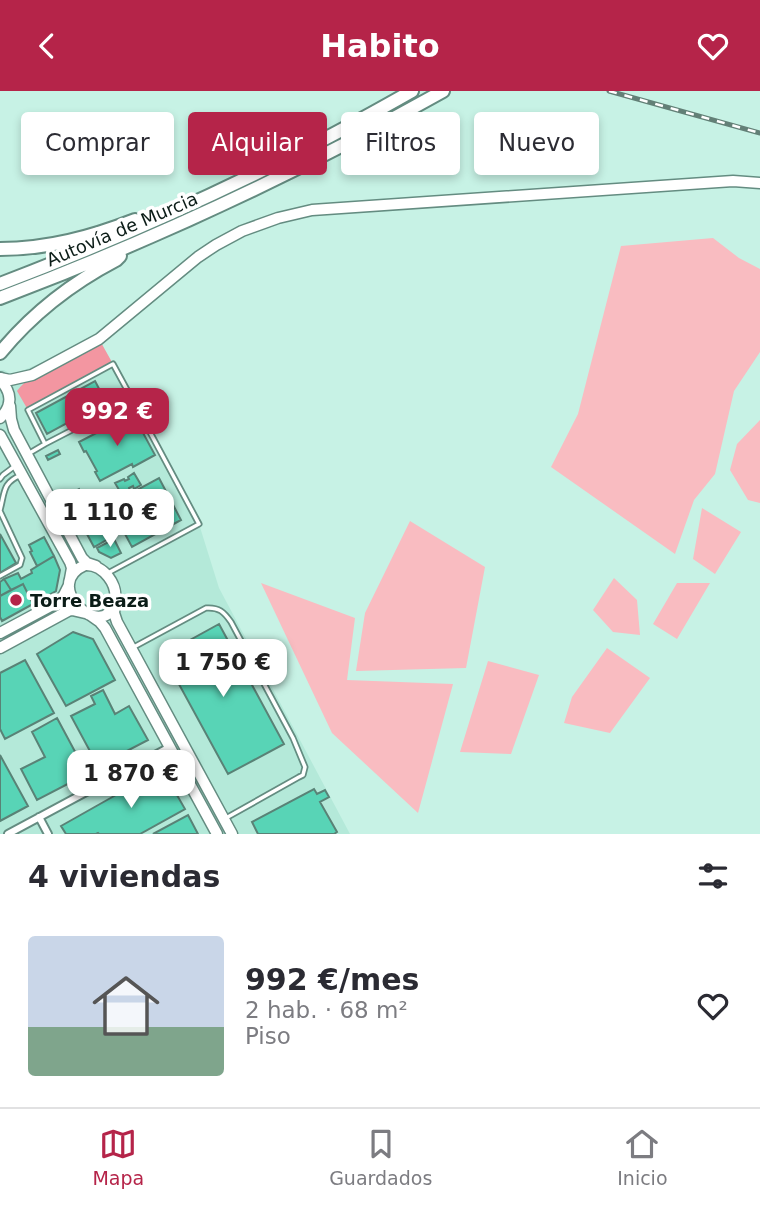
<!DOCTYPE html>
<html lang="es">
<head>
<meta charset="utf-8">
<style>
  body { margin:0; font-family:"DejaVu Sans",sans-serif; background:#f2f2f3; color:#2b2b33; height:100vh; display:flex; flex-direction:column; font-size:26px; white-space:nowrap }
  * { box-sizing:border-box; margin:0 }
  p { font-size:23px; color:#7c7c81 }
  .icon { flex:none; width:38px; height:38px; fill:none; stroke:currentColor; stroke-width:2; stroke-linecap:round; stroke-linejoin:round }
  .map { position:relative; height:743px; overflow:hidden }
  .drawer { display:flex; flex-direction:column; background:#fff; flex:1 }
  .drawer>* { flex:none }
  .banner { position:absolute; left:21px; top:21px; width:719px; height:63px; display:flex; gap:14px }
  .price { position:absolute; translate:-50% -60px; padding:0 16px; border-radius:14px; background:#fff; color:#222; font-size:23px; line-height:46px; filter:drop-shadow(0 2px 4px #0008) }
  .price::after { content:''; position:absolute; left:50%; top:42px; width:21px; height:16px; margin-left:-10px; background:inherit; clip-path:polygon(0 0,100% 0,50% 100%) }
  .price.selected { background:#b52449; color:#fff }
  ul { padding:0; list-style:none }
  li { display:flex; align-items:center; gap:21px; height:175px; padding:0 28px }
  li+li { border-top:2px solid #e1e1e2 }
  li span { display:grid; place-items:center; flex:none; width:196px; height:140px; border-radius:7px; color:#555 }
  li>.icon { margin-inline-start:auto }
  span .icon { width:84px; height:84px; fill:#fffc; stroke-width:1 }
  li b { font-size:30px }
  h2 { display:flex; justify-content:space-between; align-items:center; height:84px; padding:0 28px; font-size:30px }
  .pill { padding:0 24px; border-radius:7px; background:#fff; box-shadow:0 4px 10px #0003; font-size:24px; line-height:63px }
  .pill.selected { background:#b52449; color:#fff }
  header { display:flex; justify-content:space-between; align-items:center; height:91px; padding:0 28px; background:#b52449; color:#fff; font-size:32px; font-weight:700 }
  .dock { display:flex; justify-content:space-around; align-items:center; height:98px; border-top:2px solid #e1e1e2; background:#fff; font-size:19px; color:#7c7c81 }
  .dock a { display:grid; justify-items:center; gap:4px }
  .dock .selected { color:#b52449 }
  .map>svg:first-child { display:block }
  .built { fill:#b4e9d9 }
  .green { fill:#f396a1 }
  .water { fill:#f9bcc1 }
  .building { fill:#58d4b6; stroke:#598276; stroke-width:2 }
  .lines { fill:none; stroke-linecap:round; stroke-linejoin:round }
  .service-casing { stroke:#648c81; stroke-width:7 }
  .minor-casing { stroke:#648c81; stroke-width:10 }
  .secondary-casing { stroke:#648c81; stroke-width:13 }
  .motorway-casing { stroke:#648c81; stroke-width:16 }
  .service { stroke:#fff; stroke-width:3.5 }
  .minor { stroke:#fff; stroke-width:6 }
  .secondary { stroke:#fff; stroke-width:10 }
  .motorway { stroke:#fff; stroke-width:12 }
  .rail-casing { stroke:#638077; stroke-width:5 }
  .rail { stroke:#fff; stroke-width:2.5; stroke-dasharray:8; stroke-linecap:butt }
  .poi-dot { fill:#b52449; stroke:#fff; stroke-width:2.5 }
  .labels { text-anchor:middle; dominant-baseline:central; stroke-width:7; stroke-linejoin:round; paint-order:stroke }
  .street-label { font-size:18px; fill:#0b1c17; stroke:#fff }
  .poi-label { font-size:18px; font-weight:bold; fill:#0b1c17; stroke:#fff; text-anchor:start }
</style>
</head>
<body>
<header><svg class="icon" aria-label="back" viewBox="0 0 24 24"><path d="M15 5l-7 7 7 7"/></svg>Habito<svg class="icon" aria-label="heart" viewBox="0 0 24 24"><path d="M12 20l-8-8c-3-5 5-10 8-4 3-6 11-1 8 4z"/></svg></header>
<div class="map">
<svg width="760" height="743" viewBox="0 0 760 743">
  <rect width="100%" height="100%" fill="#c7f2e5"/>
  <!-- built -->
  <path class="built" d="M99 248 199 433 219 497 350 743H0V279H4L12 284Z"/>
  <!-- green -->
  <path class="green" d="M99 248 113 273 28 319 17 300C36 276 72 262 99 248Z"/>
  <!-- water -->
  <path class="water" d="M713 147 739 167 760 178V261L734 300 715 383 694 409 675 463 551 376 578 323 621 155Z
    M760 329V412L748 409 730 379 737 353Z
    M702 417 741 441 715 483 693 468Z
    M410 430 485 476 466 577 356 580 365 522Z
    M614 487 637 509 640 544 613 541 593 519Z
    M261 492 355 527 347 589 453 593 418 722 332 642Z
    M677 492H710L677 548 653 533Z
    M607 557 650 587 610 642 564 632 572 606Z
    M488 570 539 584 511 663 460 661Z"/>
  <!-- building -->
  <path class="building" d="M95 290 106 311 47 343 36 322Z
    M120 326 124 333 135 327 155 364 133 376 132 373 100 390 95 381 97 380 86 360 84 361 79 351 108 336 107 333Z
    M58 359 60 363 48 369 46 365Z
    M134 382 141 394 134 398 133 395 129 397 130 400 122 404 115 392 124 388 125 390 129 388 128 386Z
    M159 387 181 429 132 456 112 419 113 417 111 413Z
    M79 398 81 402 70 408 68 404Z
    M89 413 108 448 94 456 75 421Z
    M0 443 16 472 0 482Z
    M44 446 54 465 37 475 30 461 32 460 29 454Z
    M114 448 121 462 111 467 99 461 97 457Z
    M54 465 60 479 56 500 33 513 23 493 11 499 4 488 18 482 21 488 32 482 31 479Z
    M4 488 11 499 0 505V491Z
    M23 493 33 513 2 530 0 526V505Z
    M219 533 284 653 228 683 163 564Z
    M73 541 93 548 115 589 66 615 37 563Z
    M25 569 54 622 5 648 0 638V582Z
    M103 599 115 623 129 615 148 649 98 675 71 625 95 613 91 605Z
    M57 627 87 683 37 709 21 678 45 666 32 641Z
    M0 664 28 715 0 730Z
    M162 678 185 718 140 743H99L98 742 96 743H66L61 735Z
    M314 698 317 703 325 699 329 706 320 711 337 741 334 743H258L252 731Z
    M188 724 198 743H153Z"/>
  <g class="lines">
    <!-- service casing -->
    <g class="service-casing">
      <path id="service" d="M28 363 45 353
        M0 388 3 384 15 375
        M0 419C5 401 2 392 21 384
        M0 420 22 467 20 474 0 485
        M108 482 199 433C171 380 142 326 113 273L28 319 45 353 132 308
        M132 557 206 517C219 516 224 521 231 531L293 647 305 676 303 684 299 686 226 727"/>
    </g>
    <!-- minor casing -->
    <g class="minor-casing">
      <path id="minor" d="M39 726 48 743
        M8 743 170 656"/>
    </g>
    <!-- secondary casing -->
    <g class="secondary-casing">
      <path id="secondary" d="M0 287 10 289 32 284 99 248 198 166 216 154 242 140 278 127 312 119 733 90 760 92
        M0 289C12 301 13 315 0 327
        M10 315 11 328 14 339 82 467 87 472 96 475
        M0 344 70 471 72 477 70 488
        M85 474C103 473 120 494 114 513 102 551 40 494 85 474Z
        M115 512 114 522 117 531 232 743
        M90 524 100 531 105 537 217 743
        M0 542 58 511 64 504 69 494
        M0 557 68 520 72 519 85 522"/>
    </g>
    <!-- motorway casing -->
    <g class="motorway-casing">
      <path id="motorway" d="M0 158C48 158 91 146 135 129
        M0 193C102 154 202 110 299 61 337 42 375 21 412 0
        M0 207C153 149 301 80 443 0
        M0 262C32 223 72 192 116 169L120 165
        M0 288 2 290"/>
    </g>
    <!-- service -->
    <use href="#service" class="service"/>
    <!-- minor -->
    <use href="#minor" class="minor"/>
    <!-- secondary -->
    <use href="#secondary" class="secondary"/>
    <!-- motorway -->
    <use href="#motorway" class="motorway"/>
    <!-- rail casing -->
    <g class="rail-casing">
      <path id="rail" d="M609 0 760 42"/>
    </g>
    <!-- rail -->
    <use href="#rail" class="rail"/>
  </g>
  <!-- markers -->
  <circle class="poi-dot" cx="16" cy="509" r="7"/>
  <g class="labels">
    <!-- street labels -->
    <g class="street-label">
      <text transform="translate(122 138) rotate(-23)">Autovía de Murcia</text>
    </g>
    <!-- poi labels -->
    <g class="poi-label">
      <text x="30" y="509">Torre Beaza</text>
    </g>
  </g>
</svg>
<b class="price selected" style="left:117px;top:357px">992 €</b>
<b class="price" style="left:110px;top:458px">1 110 €</b>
<b class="price" style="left:223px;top:608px">1 750 €</b>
<b class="price" style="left:131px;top:719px">1 870 €</b>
<div class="banner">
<a class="pill">Comprar</a>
<a class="pill selected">Alquilar</a>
<a class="pill">Filtros</a>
<a class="pill">Nuevo</a>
</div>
</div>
<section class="drawer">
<h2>4 viviendas<svg class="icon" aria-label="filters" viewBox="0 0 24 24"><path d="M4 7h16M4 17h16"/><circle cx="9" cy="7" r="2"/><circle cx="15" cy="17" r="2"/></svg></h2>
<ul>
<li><span style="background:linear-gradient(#c9d6e8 65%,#7fa58c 0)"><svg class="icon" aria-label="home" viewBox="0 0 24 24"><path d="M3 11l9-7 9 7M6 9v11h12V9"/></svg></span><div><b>992 €/mes</b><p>2 hab. · 68 m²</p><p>Piso</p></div><svg class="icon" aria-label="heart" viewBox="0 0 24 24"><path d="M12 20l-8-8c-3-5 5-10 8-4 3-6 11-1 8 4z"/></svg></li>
</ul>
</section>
<nav class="dock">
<a class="selected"><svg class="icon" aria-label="map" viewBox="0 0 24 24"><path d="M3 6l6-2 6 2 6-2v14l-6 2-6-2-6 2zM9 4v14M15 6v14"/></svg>Mapa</a>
<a><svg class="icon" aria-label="saved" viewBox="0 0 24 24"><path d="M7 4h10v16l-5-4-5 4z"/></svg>Guardados</a>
<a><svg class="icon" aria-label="home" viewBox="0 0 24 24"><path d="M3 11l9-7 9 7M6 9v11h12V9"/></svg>Inicio</a>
</nav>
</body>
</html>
